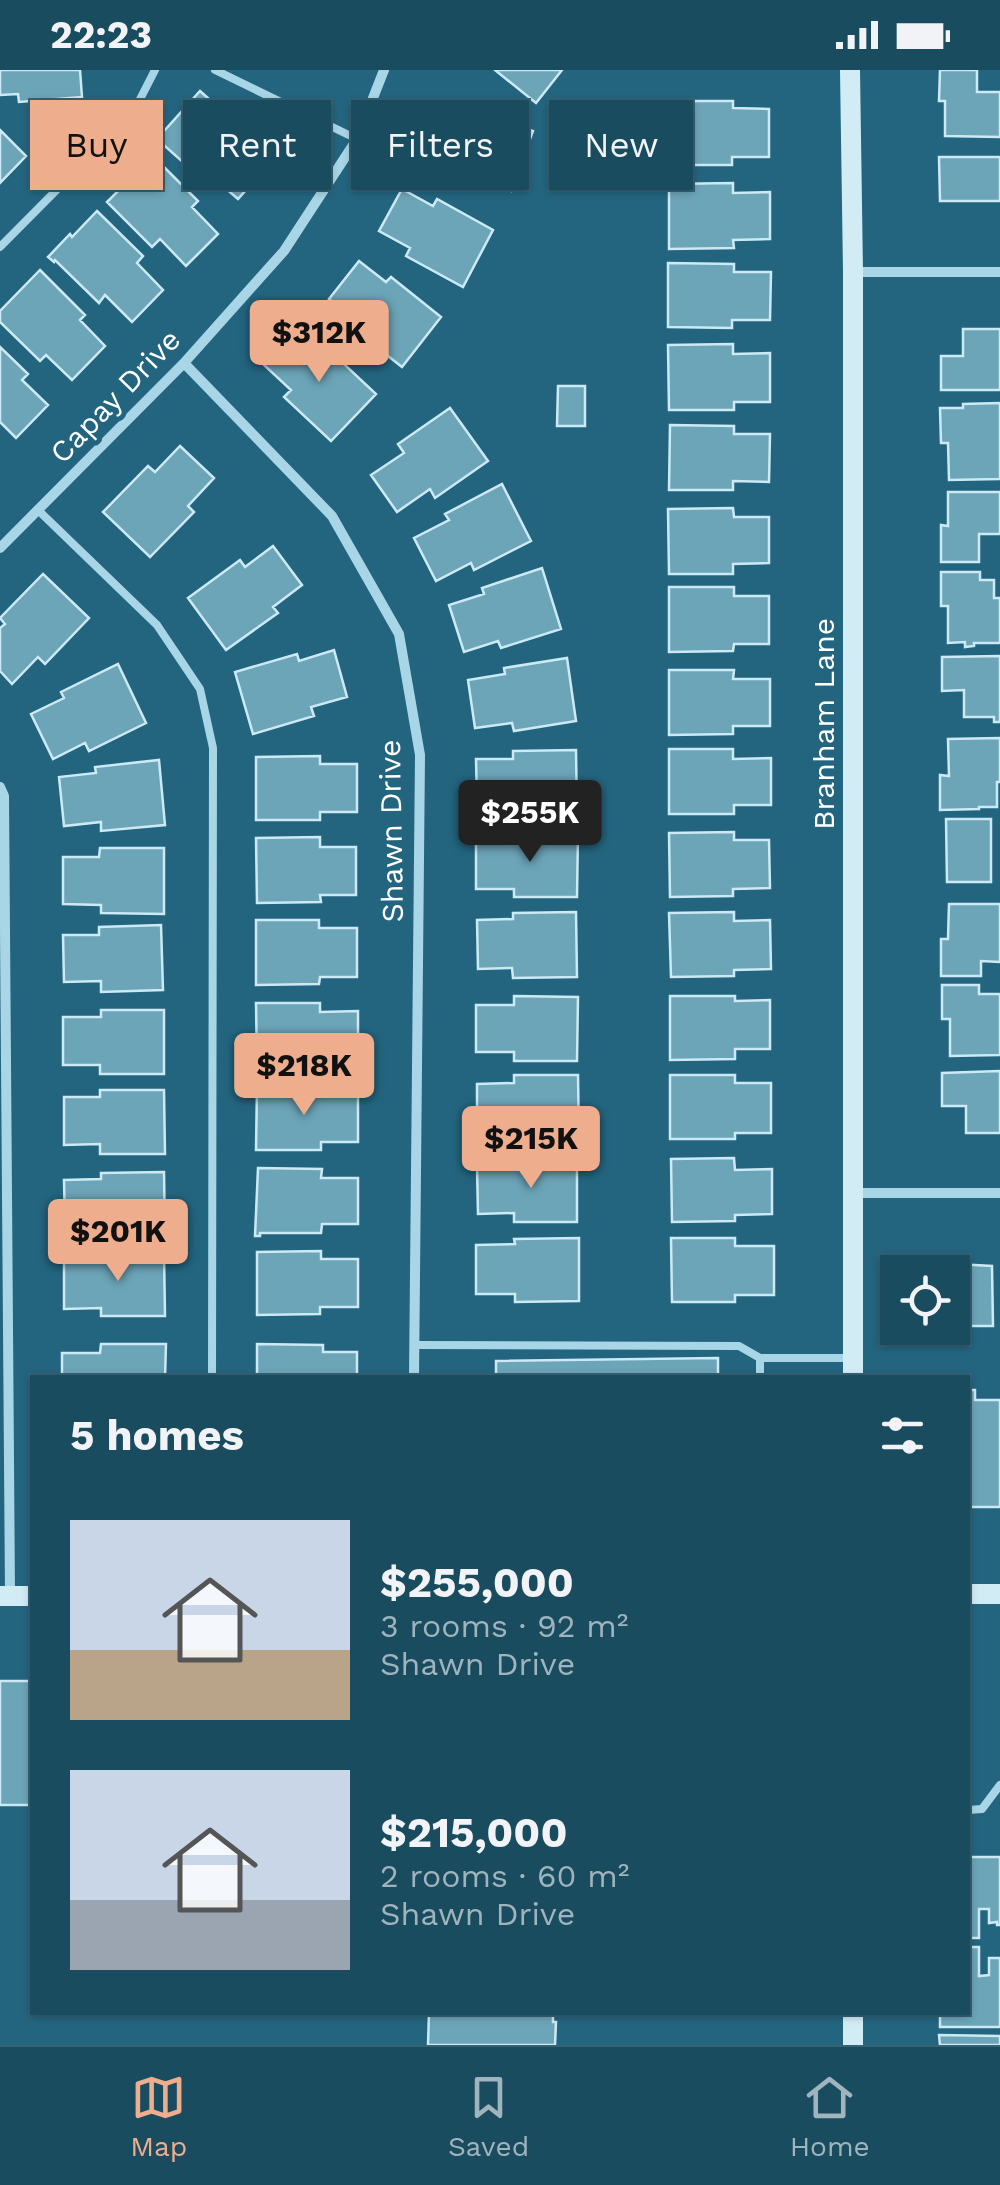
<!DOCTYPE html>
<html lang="en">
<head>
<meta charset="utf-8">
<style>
  body { margin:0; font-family:"Work Sans",sans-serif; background:#235365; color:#f1f3f6; height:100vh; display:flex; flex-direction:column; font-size:38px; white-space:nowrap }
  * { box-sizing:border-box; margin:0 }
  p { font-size:32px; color:#9fb4bd }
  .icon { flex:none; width:55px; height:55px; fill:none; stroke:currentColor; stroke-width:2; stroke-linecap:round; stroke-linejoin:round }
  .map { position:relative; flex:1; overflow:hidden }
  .details { position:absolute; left:30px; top:1305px; width:940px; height:640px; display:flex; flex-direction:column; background:#1a4c5f; border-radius:0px; box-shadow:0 2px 8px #0004,0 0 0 2px #386374 }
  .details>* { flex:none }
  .guide { position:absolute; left:30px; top:30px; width:940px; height:90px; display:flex; gap:20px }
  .fabs { position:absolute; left:880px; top:1185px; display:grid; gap:20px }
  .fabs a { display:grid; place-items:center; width:90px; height:90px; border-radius:0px; background:#1a4c5f; box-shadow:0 2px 8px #0004,0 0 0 2px #386374; font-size:50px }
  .price { position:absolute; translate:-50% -85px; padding:0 22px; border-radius:10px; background:#eead8d; color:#111; font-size:32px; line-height:65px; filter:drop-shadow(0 2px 5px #0008) }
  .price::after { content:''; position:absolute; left:50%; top:60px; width:30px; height:22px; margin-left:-15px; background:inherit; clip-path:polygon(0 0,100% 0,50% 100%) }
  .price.selected { background:#222; color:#fff }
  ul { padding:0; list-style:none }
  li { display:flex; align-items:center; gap:30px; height:250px; padding:0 40px }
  li span { display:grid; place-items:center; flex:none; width:280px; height:200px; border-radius:0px; color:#555 }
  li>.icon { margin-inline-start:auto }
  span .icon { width:120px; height:120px; fill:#fffc; stroke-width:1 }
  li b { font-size:42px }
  h2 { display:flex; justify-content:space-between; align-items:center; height:120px; padding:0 40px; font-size:42px }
  .chip { padding:0 35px; border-radius:0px; background:#1a4c5f; box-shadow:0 2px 8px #0004,0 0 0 2px #386374; font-size:35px; line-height:90px }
  .chip.selected { background:#eead8d; color:#111 }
  .status { display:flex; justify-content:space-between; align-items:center; height:70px; padding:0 50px; background:#1a4c5f; direction:ltr }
  .status svg { height:28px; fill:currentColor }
  .menu { display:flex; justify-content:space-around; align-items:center; height:140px; border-top:2px solid #386374; background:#1a4c5f; font-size:28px; color:#9fb4bd }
  .menu a { display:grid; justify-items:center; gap:5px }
  .menu .selected { color:#eead8d }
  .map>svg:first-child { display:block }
  .building { fill:#6ca4b8; stroke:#cceaf5; stroke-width:2.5 }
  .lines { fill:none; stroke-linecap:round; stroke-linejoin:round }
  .lane { stroke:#a9d6e7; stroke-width:8 }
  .street { stroke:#a9d6e7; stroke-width:10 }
  .secondary { stroke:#d2ecf6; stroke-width:20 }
  .labels { text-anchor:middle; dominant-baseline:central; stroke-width:10; stroke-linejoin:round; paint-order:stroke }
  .street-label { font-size:30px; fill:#fff; stroke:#23657f }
</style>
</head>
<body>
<div class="status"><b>22:23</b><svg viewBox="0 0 49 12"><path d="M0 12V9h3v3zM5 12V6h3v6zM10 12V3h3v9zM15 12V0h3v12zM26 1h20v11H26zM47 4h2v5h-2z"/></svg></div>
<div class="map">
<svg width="1000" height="1975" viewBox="0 0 1000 1975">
  <rect width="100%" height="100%" fill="#23657f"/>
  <!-- building -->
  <path class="building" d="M0 0H80L82 27 19 32 18 24 0 25Z
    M495 0H562L536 33Z
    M940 0H977V22H1000V67L945 66V31H939Z
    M200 21 247 63 243 68 270 93 238 129 210 105 204 111 157 69Z
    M668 31H733V38L769 39V87H732V95H668Z
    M436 35 469 47 472 39 533 61 511 121 451 100 454 92 420 80Z
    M0 60 26 86 0 113Z
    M153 86 198 131 192 137 218 164 186 196 160 169 152 177 107 132Z
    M939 87H1000V131H940Z
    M733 113V123L770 122V169L733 170 734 178 669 179V114Z
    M402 119 433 136 437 129 493 160 463 217 406 186 410 178 379 161Z
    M97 141 143 186 137 193 163 220 132 252 105 225 99 233 55 190 54 192 48 187 70 164 72 167Z
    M359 191 386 212 391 207 441 247 402 297 351 257 357 250 329 229Z
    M668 193 734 194V202H771L770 250H732V258L668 257Z
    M40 200 85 245 80 250 105 276 72 310 46 285 40 291 0 252V241Z
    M963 259H1000V320H941V286H963Z
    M297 260 323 285 328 279 376 324 331 371 284 327 291 320 264 295Z
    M733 274V284L770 283V332H734V340H669L668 275Z
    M0 277 28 304 22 310 48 335 16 368 0 352Z
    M558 316H585V356H557Z
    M1000 333V409L949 410 948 373H941L940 338H963V334Z
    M450 338 488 391 435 428 430 419 397 442 371 405 404 383 398 374Z
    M670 355 734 356V364H770L769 412 733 411V420H669Z
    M180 376 214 408 188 436 194 442 150 487 103 442 148 396 155 402Z
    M502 414 531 471 474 500 471 493 436 511 414 468 449 450 445 444Z
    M948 422H1000V464H979V492H941V455L948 456Z
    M733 438 734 447H769V493L733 494V504H669L668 439Z
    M273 476 302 515 273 537 278 543 226 580 188 528 240 490 245 497Z
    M542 498 561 559 501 578 498 571 464 582 449 535 484 524 482 518Z
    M941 502H980V510H994V528H1000V573H974V576L965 577V572L948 573V536H941Z
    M43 504 89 548 45 594 38 587 12 614 0 601V558L5 554 0 548Z
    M669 517H734V526H769V574H734L733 581 669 582Z
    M334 580 347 627 311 637 314 646 253 664 235 602 297 584 299 591Z
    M1000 586V652H994V647H964V620L942 621V587Z
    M567 588 576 651 514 661 512 653 475 658 468 610 505 604 504 598Z
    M118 594 146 653 89 681 85 673 53 689 31 644 64 628 61 622Z
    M669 600H734L733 609H770V656H733V664L669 665Z
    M1000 668V712H997V737H979V739L940 740V705L949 706 948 669Z
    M669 679H733V689L771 688V735H734V744H669Z
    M576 680 577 743 512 744V733H477L476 689H513V681Z
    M320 686V694H357V742H320V750H256V687Z
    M159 690 165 755 101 761V752L64 756 59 707 96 703 95 697Z
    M946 749H991V812H947Z
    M734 762V770H769L770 818 733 819V826L670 827 669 763Z
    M512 763H578L577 827H514V819H476V772H512Z
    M320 767V777H356V825H320L321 832 257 833 256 768Z
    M100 778H164V844L101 843V835L63 834V787H99Z
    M949 834H1000V892L981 891V906H941V869H948Z
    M576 842 577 907 513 908 512 898 478 899 477 850 513 849V843Z
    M734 842V851L770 850 771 899 734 900V906L671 907 669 843Z
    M256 850H319V858H357V907H320L319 914 256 915Z
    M161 855 163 920 101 922V911L64 912 63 865H99V857Z
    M942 915H979V924H1000V985L950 986V949H942Z
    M514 926 578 927 577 991H514V982H476V935H514Z
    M670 926H735V931L770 930V979H735V989L670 990Z
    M256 933H320V942L358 941V990H319V997H257Z
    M101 940H164V1004H100V995H63V947H101Z
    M1000 1001V1063H966V1036H942V1003Z
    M514 1005H578L579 1070 514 1071V1062H477V1014L514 1013Z
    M670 1005H735V1013H771V1063H735V1069H670Z
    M257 1016H322V1025H358V1072H321V1080H256Z
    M100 1020H164L165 1084H100V1074L64 1075V1027H100Z
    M734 1088 735 1100 772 1099V1144L735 1145V1151L672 1152 671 1089Z
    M577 1089V1152H514V1143L478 1144 477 1097H514V1090Z
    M258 1098 322 1099 321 1108H358V1154H322L321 1163H260V1166H255Z
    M164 1102 165 1166 102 1167V1157L65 1158 64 1110 101 1109V1103Z
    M579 1168V1231L515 1232V1224H476V1175L515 1174 514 1169Z
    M671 1168H735V1176H774V1225H735V1232H672Z
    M321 1181V1189H358V1237H320V1244L257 1245V1182Z
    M100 1182H164L165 1246H101V1238L64 1239V1191H100Z
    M938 1193 992 1196 993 1256H952V1202H935V1196H939Z
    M101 1274H166L165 1308H62V1283H100Z
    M257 1274 323 1275V1282H357V1308H257Z
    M718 1288V1308H496V1291Z
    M968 1320H975V1330H1000V1437H968Z
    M0 1611H31L32 1735H0Z
    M968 1787H1000V1855H997V1852L989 1853V1839H979V1868H968Z
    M968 1877H979V1906L989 1905V1888H1000V1957H940V1942H968Z
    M429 1942H553V1952H556L555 1975H428Z
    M939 1965 1000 1966V1975H940Z"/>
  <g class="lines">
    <!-- lane -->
    <path class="lane" d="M215 0 357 69
      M0 177 133 43 155 0
      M38 440 157 555 200 619 213 678 212 1308
      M414 1275 739 1276 760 1288
      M760 1308V1288H849
      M968 1740 982 1739 1000 1715"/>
    <!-- street -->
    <path class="street" d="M853 202H1000
      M184 293 332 446 399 564 420 685 414 1308
      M0 478 184 293 284 181 357 69 384 0
      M0 717 4 726 10 1525
      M853 1123H1000"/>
    <!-- secondary -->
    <path class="secondary" d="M850 0 853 202V1308
      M968 1524H1000
      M0 1526H32
      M853 1942V1975"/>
  </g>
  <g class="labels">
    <!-- street labels -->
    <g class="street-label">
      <text transform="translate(115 326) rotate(-46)">Capay Drive</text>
      <text transform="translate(823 654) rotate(-90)">Branham Lane</text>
      <text transform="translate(391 761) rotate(-91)">Shawn Drive</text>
    </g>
  </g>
</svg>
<div class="fabs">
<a><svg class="icon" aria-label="locate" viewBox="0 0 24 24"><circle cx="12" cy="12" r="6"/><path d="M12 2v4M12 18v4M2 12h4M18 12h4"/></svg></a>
</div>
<b class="price" style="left:319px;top:315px">$312K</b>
<b class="price selected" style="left:530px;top:795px">$255K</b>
<b class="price" style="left:304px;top:1048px">$218K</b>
<b class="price" style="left:531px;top:1121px">$215K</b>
<b class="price" style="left:118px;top:1214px">$201K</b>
<div class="guide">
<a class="chip selected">Buy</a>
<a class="chip">Rent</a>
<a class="chip">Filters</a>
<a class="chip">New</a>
</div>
<section class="details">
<h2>5 homes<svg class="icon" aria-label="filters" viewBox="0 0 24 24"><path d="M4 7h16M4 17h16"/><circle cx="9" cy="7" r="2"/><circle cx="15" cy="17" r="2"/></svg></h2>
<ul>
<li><span style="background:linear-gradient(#c9d6e8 65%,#b9a48a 0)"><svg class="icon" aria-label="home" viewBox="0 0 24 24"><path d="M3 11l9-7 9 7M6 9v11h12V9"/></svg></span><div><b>$255,000</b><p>3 rooms · 92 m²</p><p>Shawn Drive</p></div></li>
<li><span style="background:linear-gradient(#c9d6e8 65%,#9aa5b1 0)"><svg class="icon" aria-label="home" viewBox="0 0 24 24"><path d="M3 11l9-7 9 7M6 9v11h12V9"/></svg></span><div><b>$215,000</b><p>2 rooms · 60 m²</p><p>Shawn Drive</p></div></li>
</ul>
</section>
</div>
<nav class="menu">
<a class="selected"><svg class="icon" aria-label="map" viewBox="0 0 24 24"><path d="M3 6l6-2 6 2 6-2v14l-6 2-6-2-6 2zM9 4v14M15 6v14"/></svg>Map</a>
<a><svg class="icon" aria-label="saved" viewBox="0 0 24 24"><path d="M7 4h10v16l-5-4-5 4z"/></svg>Saved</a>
<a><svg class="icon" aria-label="home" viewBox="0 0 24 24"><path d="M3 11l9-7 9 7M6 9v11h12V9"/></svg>Home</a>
</nav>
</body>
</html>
